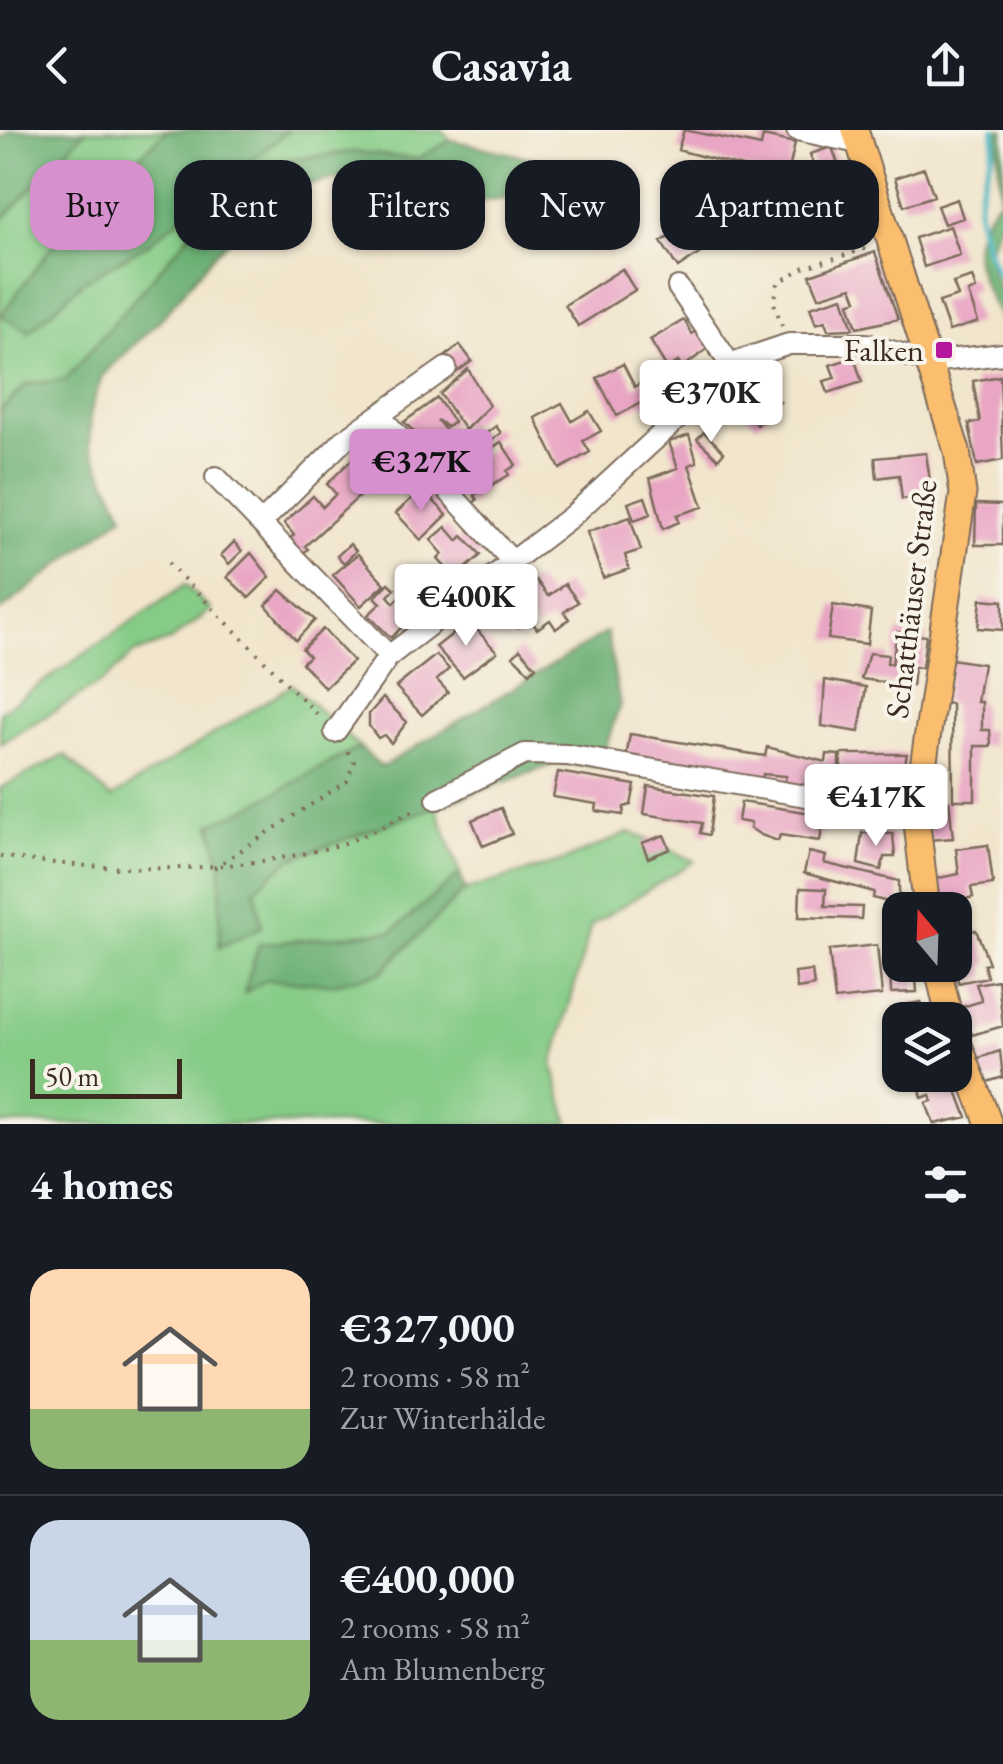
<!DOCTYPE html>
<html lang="en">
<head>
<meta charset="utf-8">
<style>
  body { margin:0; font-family:"EB Garamond",serif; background:#20242c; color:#f1f3f6; height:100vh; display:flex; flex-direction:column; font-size:38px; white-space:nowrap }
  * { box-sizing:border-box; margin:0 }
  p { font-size:32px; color:#9ea1a6 }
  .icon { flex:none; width:55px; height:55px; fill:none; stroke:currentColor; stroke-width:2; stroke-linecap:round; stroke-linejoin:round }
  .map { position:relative; height:994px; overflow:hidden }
  .sheet { display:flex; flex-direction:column; background:#171b24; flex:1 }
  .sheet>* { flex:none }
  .guide { position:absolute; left:30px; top:30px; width:945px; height:90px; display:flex; gap:20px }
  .needle { width:65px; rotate:341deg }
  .buttons { position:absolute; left:882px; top:762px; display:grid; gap:20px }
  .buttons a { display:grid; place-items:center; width:90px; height:90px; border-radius:20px; background:#171b24; box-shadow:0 2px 8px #0004; font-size:50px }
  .scale { position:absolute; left:30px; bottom:25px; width:152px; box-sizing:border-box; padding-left:10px; border:5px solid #3b2a1e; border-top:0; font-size:28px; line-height:35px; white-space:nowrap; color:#3b2a1e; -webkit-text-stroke:8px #f7f3e8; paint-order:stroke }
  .price { position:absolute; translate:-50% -85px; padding:0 22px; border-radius:10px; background:#fff; color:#222; font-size:32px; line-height:65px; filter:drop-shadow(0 2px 5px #0008) }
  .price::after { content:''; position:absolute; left:50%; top:60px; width:30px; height:22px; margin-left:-15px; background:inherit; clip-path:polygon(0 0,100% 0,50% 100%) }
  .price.on { background:#d690ce; color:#111 }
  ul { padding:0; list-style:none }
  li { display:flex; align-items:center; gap:30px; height:250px; padding:0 30px }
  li+li { border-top:2px solid #363941 }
  li span { display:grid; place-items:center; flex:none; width:280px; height:200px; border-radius:30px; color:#555 }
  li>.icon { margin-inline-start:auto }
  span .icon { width:120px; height:120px; fill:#fffc; stroke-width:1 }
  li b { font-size:42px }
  h2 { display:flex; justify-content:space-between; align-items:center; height:120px; padding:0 30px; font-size:42px }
  .tag { padding:0 35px; border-radius:30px; background:#171b24; box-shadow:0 2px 8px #0004; font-size:35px; line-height:90px }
  .tag.on { background:#d690ce; color:#111 }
  header { display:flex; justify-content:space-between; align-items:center; height:130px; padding:0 30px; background:#171b24; font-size:45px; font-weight:700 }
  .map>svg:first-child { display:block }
  .green { fill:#86cc87; stroke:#607b52; stroke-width:2.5 }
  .forest { fill:#6cb074; stroke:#546d49; stroke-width:2.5 }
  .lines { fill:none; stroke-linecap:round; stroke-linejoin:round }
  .stream { stroke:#4bb8c6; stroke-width:6 }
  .building { fill:#e9a6c4 }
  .minor-casing { stroke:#7b6b5b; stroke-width:24 }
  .major-casing { stroke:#7b6b5b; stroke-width:29 }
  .path { stroke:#7b6b5b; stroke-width:4; stroke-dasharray:2.5 8; stroke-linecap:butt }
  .minor { stroke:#fff; stroke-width:20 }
  .major { stroke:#fbbe6e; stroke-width:25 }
  .poi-dot { fill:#b5179e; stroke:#f7f3e8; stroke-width:4 }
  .labels { text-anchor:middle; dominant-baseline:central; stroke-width:8; stroke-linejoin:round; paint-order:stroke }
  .poi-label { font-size:32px; fill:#3b2a1e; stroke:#f7f3e8; text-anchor:end }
  .street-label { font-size:32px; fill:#3b2a1e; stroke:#f7f3e8 }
</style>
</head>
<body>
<header><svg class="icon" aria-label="back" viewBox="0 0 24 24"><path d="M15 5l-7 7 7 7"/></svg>Casavia<svg class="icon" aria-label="share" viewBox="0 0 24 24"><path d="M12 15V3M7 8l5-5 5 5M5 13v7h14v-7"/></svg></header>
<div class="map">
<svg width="1003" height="994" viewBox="0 0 1003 994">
  <rect width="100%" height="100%" fill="#f7f3e8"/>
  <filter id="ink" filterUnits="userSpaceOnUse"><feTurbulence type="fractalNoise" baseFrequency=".01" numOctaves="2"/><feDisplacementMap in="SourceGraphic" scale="20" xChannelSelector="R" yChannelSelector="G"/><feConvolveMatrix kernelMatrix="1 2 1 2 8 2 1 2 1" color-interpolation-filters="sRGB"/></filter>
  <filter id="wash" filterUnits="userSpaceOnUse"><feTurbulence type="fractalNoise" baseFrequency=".0048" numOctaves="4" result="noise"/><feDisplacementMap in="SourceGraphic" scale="40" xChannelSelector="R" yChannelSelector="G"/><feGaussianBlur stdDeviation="2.25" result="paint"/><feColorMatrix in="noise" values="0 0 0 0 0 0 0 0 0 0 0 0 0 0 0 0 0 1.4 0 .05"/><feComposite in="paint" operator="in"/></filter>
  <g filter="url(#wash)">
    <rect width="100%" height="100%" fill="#f1e5cc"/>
    <!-- green -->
    <path class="green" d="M86 0H168L77 84 29 202 83 152 148 114 289 0H441L451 10 417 29 352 22 286 30 218 71 65 250 27 254 0 281V92Z
      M185 455 211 480 172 510 133 524 105 550 0 614V582Z
      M292 555 360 618C308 641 264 675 211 694L221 734 220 817 255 759 290 729 436 675 460 744 393 801 259 815 245 862 266 850 332 854 380 843 465 760 563 731 630 702 695 731 591 795 553 935 569 994H0V658L65 625 111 668Z"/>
    <!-- forest -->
    <path class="forest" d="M10 0H86L0 92V9Z
      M168 0H289L148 114 83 152 29 202 1 185 76 84Z
      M997 0H1003V84L989 119 991 141 1003 165V193C977 146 958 111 1000 69Z
      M451 10 641 53 471 72 365 42 290 59 216 122 163 187 102 246 91 280 90 316 124 385 0 481V281L27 254 65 250 218 71 286 30 352 22 417 29Z
      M607 502 620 575 599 636 557 633 290 729 255 759 262 797 219 817 221 734 211 694C263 675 308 641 360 618L382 637Z
      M460 744 465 760 380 843 332 854 266 850 244 863 259 814 393 801Z"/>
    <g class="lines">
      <!-- stream -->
      <path class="stream" d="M994 0C997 22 985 40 980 61 974 90 987 127 1003 151"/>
    </g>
    <g id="blocks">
      <!-- building -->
      <path class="building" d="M684 0 761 16 763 6 795 13 787 49 678 20Z
        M832 17 843 48 821 55 810 24Z
        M924 38 934 66 904 76 895 48Z
        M849 55 865 103 831 115 815 67Z
        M957 69 963 88 944 94 937 76Z
        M716 77 732 102 678 138 661 112Z
        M950 96 960 125 924 137 915 108Z
        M875 122 898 189 857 198 849 173 857 170 852 157 819 167 810 145Z
        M622 139 635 160 578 196 565 175Z
        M972 147 976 159 968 162 978 192 949 201 939 172 958 166 953 153Z
        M843 167 853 199 828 200 825 191 816 194 810 177Z
        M684 190 692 204 700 198 711 216 682 238 678 232 667 238 650 210Z
        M460 215 472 231 454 244 442 229Z
        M854 227 862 252 828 263 824 251 835 248 830 235Z
        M623 234 635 257 649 245 659 264 646 277 643 272 617 286 597 248Z
        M468 239 489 276 465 300 440 264Z
        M1000 246 1003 330 977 335 969 294 980 291 973 251Z
        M757 249 780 272 757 295 734 273Z
        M437 268 454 292 447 297 437 290 446 301 425 320 421 309 404 292Z
        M562 273 572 291 589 281 601 301 583 311 590 322 560 339 535 288Z
        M496 296 501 303 486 314 481 307Z
        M704 302 724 322 718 329 697 309Z
        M689 305 697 332 689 335 703 377 677 385 679 392 663 399 650 348 678 338 669 312Z
        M501 312 516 335 507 341 509 345 474 365 477 370 469 376 459 361 467 355 458 341Z
        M390 313 403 326 305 416 308 419 300 426 286 412 294 405 284 393 313 366 323 377 336 364 327 354 366 315 377 326Z
        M926 323 932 365 902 369 899 345 877 348 875 328Z
        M422 359 447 385 421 410 396 383Z
        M645 367 651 384 634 390 628 373Z
        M976 374 1003 375V415H975Z
        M630 387 641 420 625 425 629 439 603 448 587 402Z
        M446 397 458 411 463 406 481 425 455 448 438 429 443 424 431 410Z
        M234 412 242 421 229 434 221 425Z
        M350 414 356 421 344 433 337 426Z
        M251 423 270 447 249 468 227 447Z
        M358 424 385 454 361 476 333 445Z
        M536 450 548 466 565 454 578 472 564 482 569 489 556 499 550 490 537 499 530 489 518 497 502 474 513 466 510 461Z
        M389 453 395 459 388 466 394 473 401 466 417 482 391 508 368 485 381 473 375 467Z
        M281 460 315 490 296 510 266 475Z
        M981 469 1003 471V500L978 498Z
        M833 475 871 481 867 514 828 509Z
        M469 491 497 522 463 547 436 517Z
        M323 499 353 531 325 558 302 533 309 526 302 519Z
        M897 502 926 506 922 538 914 537 912 556 861 549 869 523 888 525 887 533 892 534Z
        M520 519 536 537 530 543 513 526Z
        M436 525 449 539 437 550 448 562 422 585 396 557Z
        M951 529 983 534 977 572H982V600H990L991 616H975V670H953L952 574 944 573Z
        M825 550 866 557 859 602 822 596Z
        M383 568 407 592 391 613 384 605 378 608 369 596V584Z
        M630 604 765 626 767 617 826 632 827 624 839 625V664L784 654 786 646 763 644 762 651 626 629Z
        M841 624H907L897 671H892V645H871V655H853V645H841Z
        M558 642 635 655 631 675 624 677 623 685 596 681 597 674 553 667Z
        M648 656 714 666 709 705 700 703 702 693 644 684Z
        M949 671 953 708 929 710 926 673Z
        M741 672 824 685 820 711 780 705 778 711 761 705 750 698 751 693 738 691Z
        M501 678 512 704 483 716 472 690Z
        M862 703 893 704 895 727H884L881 740 858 734Z
        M664 705 670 719 648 728 642 713Z
        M988 715 993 754 971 757 973 767 962 770 966 788 955 790V780H939L933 749 959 744 956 719Z
        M809 722 826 726 824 733 899 751V775L873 768 874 762 804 743Z
        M800 758 826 759 825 776 862 777 861 789 799 787Z
        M976 800 989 833 984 835 987 847 958 853 955 804Z
        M877 815 882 865 835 870 829 820Z
        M890 835H915L917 862 891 863Z
        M812 841 814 856 797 859 795 843Z
        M998 850 1003 896 972 905 962 877 982 871 976 854Z
        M921 872 927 890H903L899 876Z
        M1000 921 1003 947 984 953 976 929Z
        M917 945H951L967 987 934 994 926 973 932 971 930 965 922 968Z"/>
    </g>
  </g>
  <g filter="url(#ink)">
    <use href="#blocks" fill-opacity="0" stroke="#7b6b5b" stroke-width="2.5"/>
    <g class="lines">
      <!-- minor casing -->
      <g class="minor-casing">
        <path id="minor" d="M797 0 858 13
          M678 157 732 237
          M380 286 512 431
          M216 347 389 526 335 602
          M261 393 344 310 446 238
          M389 526 572 386 741 230 789 214H866L930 232 1003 224
          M437 669 525 624 567 625 916 685"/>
      </g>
      <!-- major casing -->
      <g class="major-casing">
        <path id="major" d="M855 0 957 321 963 363 916 685 927 780
          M937 835 950 890
          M955 904 989 994"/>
      </g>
      <!-- path -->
      <path class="path" d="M782 196 774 173 778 153 803 138 872 117
        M168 433 322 589
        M0 726C110 743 228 745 335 716 364 708 392 690 419 678
        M214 738 347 651 354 632 344 616"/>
      <!-- minor -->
      <use href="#minor" class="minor"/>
      <!-- major -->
      <use href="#major" class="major"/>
    </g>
  </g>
  <!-- markers -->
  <rect class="poi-dot" x="934" y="210" width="20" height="20" rx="5"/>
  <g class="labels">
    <!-- poi labels -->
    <g class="poi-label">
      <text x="924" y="220">Falken</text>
    </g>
    <!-- street labels -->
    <g class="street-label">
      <text transform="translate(911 469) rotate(-83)">Schatthäuser Straße</text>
    </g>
  </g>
</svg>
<div class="buttons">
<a><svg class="needle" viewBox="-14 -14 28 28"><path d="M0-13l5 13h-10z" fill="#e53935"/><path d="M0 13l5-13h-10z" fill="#9ea1a6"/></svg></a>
<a><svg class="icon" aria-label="layers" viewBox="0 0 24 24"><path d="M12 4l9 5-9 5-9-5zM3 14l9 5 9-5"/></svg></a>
</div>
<div class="scale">50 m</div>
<b class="price" style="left:711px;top:315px">€370K</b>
<b class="price on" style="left:421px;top:384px">€327K</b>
<b class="price" style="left:466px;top:519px">€400K</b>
<b class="price" style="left:876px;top:719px">€417K</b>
<div class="guide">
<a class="tag on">Buy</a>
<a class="tag">Rent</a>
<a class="tag">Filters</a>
<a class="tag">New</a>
<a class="tag">Apartment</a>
</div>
</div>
<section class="sheet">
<h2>4 homes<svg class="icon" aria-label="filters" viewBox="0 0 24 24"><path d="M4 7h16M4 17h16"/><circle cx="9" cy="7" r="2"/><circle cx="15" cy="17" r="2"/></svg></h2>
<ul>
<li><span style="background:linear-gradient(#ffd9b3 70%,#8fb573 0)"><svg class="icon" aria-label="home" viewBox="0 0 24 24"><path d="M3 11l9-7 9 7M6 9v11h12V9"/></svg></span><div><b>€327,000</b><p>2 rooms · 58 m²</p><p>Zur Winterhälde</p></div></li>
<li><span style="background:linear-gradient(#c9d6e8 60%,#8fb573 0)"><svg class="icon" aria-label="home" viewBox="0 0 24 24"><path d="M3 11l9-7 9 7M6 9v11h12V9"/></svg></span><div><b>€400,000</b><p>2 rooms · 58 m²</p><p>Am Blumenberg</p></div></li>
</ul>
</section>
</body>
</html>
